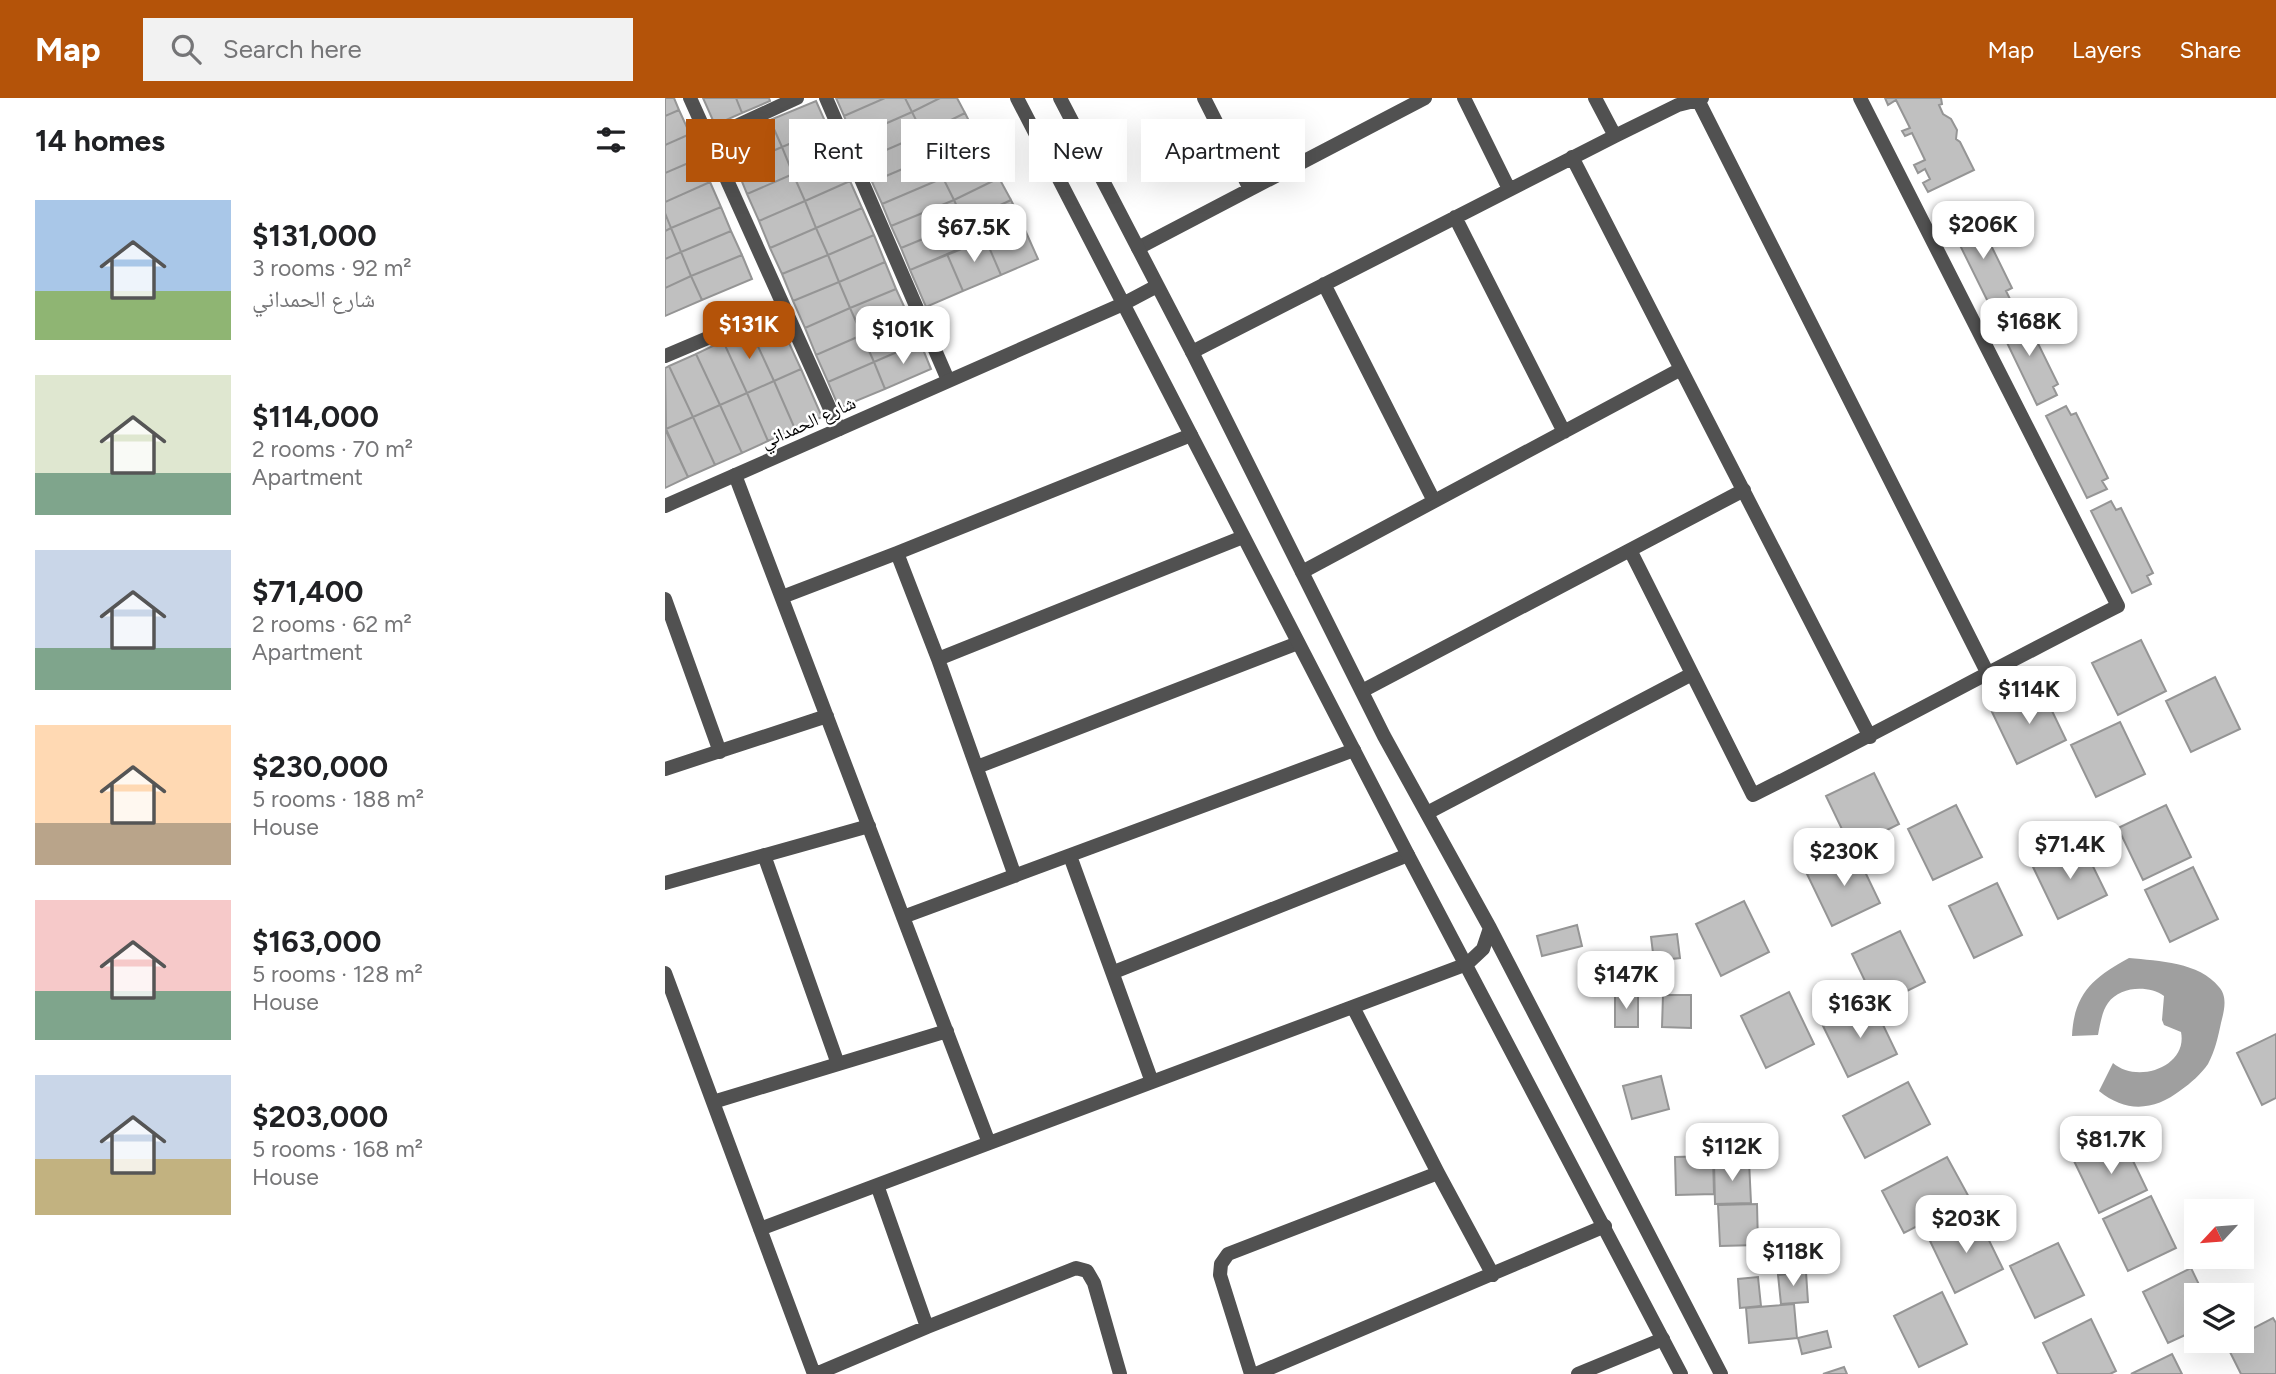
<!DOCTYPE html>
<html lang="en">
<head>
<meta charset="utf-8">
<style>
  body { margin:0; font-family:Figtree,"Noto Naskh Arabic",sans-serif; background:#f2f2f2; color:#202124; height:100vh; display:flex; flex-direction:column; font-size:26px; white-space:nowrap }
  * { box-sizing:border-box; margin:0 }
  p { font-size:23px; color:#757577 }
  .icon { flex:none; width:38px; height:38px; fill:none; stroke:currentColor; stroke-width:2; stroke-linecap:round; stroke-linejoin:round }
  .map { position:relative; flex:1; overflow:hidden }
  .panel { display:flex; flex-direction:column; background:#fff; width:665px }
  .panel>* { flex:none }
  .guide { position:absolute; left:21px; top:21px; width:665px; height:63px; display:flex; gap:14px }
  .needle { width:46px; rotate:244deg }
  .tools { position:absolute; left:1519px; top:1101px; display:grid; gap:14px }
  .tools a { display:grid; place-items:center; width:70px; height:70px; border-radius:0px; background:#fff; box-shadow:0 7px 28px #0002; font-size:35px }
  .price { position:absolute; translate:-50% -60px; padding:0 16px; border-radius:14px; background:#fff; color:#222; font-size:23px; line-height:46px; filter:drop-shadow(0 2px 4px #0008) }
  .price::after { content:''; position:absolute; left:50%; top:42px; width:21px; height:16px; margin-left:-10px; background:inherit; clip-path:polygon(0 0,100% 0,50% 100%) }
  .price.current { background:#b45309; color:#fff }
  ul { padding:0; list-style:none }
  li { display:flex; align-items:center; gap:21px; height:175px; padding:0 35px }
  li span { display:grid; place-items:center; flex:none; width:196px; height:140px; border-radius:0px; color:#555 }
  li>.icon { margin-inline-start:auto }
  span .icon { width:84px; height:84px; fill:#fffc; stroke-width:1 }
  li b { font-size:30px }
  h2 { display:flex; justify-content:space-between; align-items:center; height:84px; padding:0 35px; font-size:30px }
  .tag { padding:0 24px; border-radius:0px; background:#fff; box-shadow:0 7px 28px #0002; font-size:24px; line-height:63px }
  .tag.current { background:#b45309; color:#fff }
  header { display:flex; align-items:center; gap:42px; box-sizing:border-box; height:98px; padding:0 35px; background:#b45309; color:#fff }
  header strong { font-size:33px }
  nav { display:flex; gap:38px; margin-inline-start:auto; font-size:24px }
  .search { width:490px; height:63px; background:#f2f2f2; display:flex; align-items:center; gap:18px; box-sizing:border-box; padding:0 24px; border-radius:0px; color:#757577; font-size:26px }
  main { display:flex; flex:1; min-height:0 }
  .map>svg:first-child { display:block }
  .water { fill:#9f9f9f }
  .building { fill:#c0c0c0; stroke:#959595; stroke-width:2 }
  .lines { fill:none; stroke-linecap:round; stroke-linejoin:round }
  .minor { stroke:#515151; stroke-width:14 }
  .tertiary { stroke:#515151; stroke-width:14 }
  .labels { text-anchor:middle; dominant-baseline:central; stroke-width:5; stroke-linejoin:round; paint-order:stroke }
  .street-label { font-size:19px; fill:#000; stroke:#fff }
</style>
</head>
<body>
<header>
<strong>Map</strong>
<div class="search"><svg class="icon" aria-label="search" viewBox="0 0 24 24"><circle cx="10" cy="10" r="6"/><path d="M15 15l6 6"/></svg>Search here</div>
<nav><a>Map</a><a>Layers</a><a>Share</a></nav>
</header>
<main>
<section class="panel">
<h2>14 homes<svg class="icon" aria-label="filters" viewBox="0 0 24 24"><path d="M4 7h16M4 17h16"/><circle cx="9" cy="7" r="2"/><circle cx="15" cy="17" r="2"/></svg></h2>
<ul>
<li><span style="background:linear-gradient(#a9c7e8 65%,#8fb573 0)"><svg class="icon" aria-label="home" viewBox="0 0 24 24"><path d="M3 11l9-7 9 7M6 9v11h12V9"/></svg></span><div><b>$131,000</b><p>3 rooms · 92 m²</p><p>شارع الحمداني</p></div></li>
<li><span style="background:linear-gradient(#dfe7d0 70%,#7fa58c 0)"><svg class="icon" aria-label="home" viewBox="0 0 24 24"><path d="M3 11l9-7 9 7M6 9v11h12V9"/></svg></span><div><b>$114,000</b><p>2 rooms · 70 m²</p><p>Apartment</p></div></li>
<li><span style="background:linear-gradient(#c9d6e8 70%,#7fa58c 0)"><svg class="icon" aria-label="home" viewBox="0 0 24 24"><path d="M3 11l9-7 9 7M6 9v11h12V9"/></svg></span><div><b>$71,400</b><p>2 rooms · 62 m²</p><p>Apartment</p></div></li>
<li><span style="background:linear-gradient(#ffd9b3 70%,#b9a48a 0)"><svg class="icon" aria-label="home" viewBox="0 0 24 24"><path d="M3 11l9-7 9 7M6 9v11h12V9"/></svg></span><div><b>$230,000</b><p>5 rooms · 188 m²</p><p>House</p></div></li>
<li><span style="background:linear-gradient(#f6c9c9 65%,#7fa58c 0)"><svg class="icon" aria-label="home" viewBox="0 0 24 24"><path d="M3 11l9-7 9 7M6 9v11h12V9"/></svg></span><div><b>$163,000</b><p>5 rooms · 128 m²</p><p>House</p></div></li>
<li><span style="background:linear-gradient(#c9d6e8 60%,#c2b280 0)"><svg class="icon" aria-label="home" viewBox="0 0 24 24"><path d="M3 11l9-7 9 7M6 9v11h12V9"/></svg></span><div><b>$203,000</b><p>5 rooms · 168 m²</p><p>House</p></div></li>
</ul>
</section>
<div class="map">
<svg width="1611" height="1276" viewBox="0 0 1611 1276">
  <rect width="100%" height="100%" fill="#fff"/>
  <!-- water -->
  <path class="water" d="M1464 860C1494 863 1534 864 1554 889 1563 899 1559 913 1556 925 1553 939 1550 953 1543 966 1536 976 1526 985 1516 992 1489 1013 1461 1015 1434 993L1448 965C1472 986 1523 969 1516 934L1499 927 1497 922 1499 898C1484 887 1455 888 1443 905 1437 913 1435 927 1433 937L1407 938C1409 895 1429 879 1464 860Z"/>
  <!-- building -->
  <path class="building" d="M0 0H9L14 12 0 18Z
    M38 0H71L77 15 50 27Z
    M71 0H104L105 3 77 15Z
    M171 0H220L179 18Z
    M220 0H240L247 14 188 40 179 18Z
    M240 0H275L247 14Z
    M275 0H292L300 15 258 36 247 14Z
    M1220 0H1276L1277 6 1274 7 1278 16 1286 21 1292 32 1291 41 1295 44 1309 72 1263 94 1258 85 1265 81 1260 71 1253 75 1249 67 1260 62 1247 35 1240 38 1237 33 1245 30 1231 2 1223 7Z
    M151 3 163 30 117 49 105 22Z
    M14 12 25 36 0 47V18Z
    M247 14 258 36 198 62 188 40Z
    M300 15 311 37 268 58 258 36Z
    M105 22 117 49 71 69 59 42Z
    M163 30 174 56 128 76 117 49Z
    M25 36 35 60 0 75V47Z
    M258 36 268 58 207 84 198 62Z
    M311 37 323 58 278 80 268 58Z
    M117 49 128 76 82 96 71 69Z
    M174 56 185 83 140 103 128 76Z
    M268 58 278 80 217 106 207 84Z
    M323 58 334 80 289 102 278 80Z
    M35 60 45 84 0 104V75Z
    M128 76 140 103 94 123 82 96Z
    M278 80 289 102 226 128 217 106Z
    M334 80 346 102 299 124 289 102Z
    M185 83 197 110 151 130 140 103Z
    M45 84 56 109 6 130 0 115V104Z
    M289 102 299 124 236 150 226 128Z
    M346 102 356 123 309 146 299 124Z
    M140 103 151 130 105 150 94 123Z
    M56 109 66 133 16 154 6 130Z
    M197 110 209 137 163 157 151 130Z
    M0 115 6 130 0 133Z
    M1305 118 1310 127 1315 125 1347 190 1341 193 1345 201 1326 210 1285 127Z
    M356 123 373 161 336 177 320 140Z
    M299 124 309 146 245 172 236 150Z
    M6 130 16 154 0 161V133Z
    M151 130 163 157 117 176 105 150Z
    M66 133 77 157 26 178 16 154Z
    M209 137 220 164 174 184 163 157Z
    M320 140 336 177 298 193 282 156Z
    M16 154 26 178 0 190V161Z
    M282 156 298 193 261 209 245 172Z
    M77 157 87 181 37 202 26 178Z
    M163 157 174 184 128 203 117 176Z
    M220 164 231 191 185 210 174 184Z
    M26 178 37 202 0 218V190Z
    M174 184 185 210 140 230 128 203Z
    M231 191 243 217 197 237 185 210Z
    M185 210 197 237 151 257 140 230Z
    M1352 214 1356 224 1361 221 1393 286 1388 289 1392 297 1372 307 1332 224Z
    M243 217 255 244 209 264 197 237Z
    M112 219 136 271 109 283 85 231Z
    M85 231 109 283 82 295 58 243Z
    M197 237 209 264 163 284 151 257Z
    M58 243 82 295 55 307 31 256Z
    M255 244 266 271 220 291 209 264Z
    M31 256 55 307 28 319 4 268Z
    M209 264 220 291 174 310 163 284Z
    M4 268 28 319 1 331 0 270Z
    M136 271 157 319 130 331 109 283Z
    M109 283 130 331 103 343 82 295Z
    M82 295 103 343 77 355 55 307Z
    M55 307 77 355 50 367 28 319Z
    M1401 308 1406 317 1411 315 1443 380 1437 383 1442 391 1422 400 1381 318Z
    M28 319 50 367 23 379 1 331Z
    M0 331 23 379 0 390Z
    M1446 403 1451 412 1456 410 1488 475 1482 478 1486 486 1467 495 1426 413Z
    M1476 542 1501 593 1453 617 1427 565Z
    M1550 579 1575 631 1526 654 1501 603Z
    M1376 590 1401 642 1352 666 1327 614Z
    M1455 624 1480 676 1431 699 1406 647Z
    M1209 675 1234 726 1186 750 1161 698Z
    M1291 707 1317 759 1268 782 1243 731Z
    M1501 707 1526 759 1478 782 1453 730Z
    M1417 746 1442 797 1393 821 1368 769Z
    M1190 753 1215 805 1167 828 1142 776Z
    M1528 769 1553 821 1505 844 1480 792Z
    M1332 785 1357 837 1309 860 1284 808Z
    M1079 803 1104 854 1056 878 1031 826Z
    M912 827 917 848 877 858 872 838Z
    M1235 833 1260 884 1212 908 1187 856Z
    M1012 836 1015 860 989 863 986 839Z
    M1124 894 1149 946 1101 970 1076 918Z
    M950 896 973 897V929H950Z
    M998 897H1026V930L997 929Z
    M1207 904 1232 956 1183 979 1158 928Z
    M1611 936V1000L1597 1007 1572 955Z
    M996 978 1004 1011 967 1021 958 988Z
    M1243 984 1265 1026 1200 1060 1178 1018Z
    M1457 1040 1482 1092 1434 1115 1409 1063Z
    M1048 1058 1049 1096 1011 1097 1010 1059Z
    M1282 1059 1305 1101 1239 1135 1217 1093Z
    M1084 1063 1086 1105 1050 1106 1049 1064Z
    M1486 1098 1511 1150 1463 1173 1438 1121Z
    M1092 1106 1093 1147 1055 1148 1053 1107Z
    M1313 1120 1338 1171 1290 1195 1265 1143Z
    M1393 1145 1419 1197 1370 1220 1345 1168Z
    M1526 1170 1539 1197H1531V1232L1503 1245 1478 1194Z
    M1141 1174 1143 1204 1116 1206 1113 1177Z
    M1093 1179 1096 1208 1075 1210 1073 1181Z
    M1277 1194 1302 1246 1254 1269 1229 1218Z
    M1129 1206 1132 1240 1084 1245 1081 1210Z
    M1608 1220 1611 1225V1276H1576L1560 1244 1577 1242V1236Z
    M1426 1221 1451 1273 1445 1276H1393L1378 1245Z
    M1162 1233 1166 1249 1137 1256 1133 1240Z
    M1507 1256 1517 1276H1466Z
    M1179 1269 1182 1276H1158Z"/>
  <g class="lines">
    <!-- minor -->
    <path class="minor" d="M25 0 174 331
      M161 0 283 282
      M539 0 585 91
      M799 0 844 91
      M930 0 950 38
      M1037 0 1033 2 1322 574
      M43 41 132 0
      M907 59 1205 639
      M790 119 899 334
      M473 150 760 0
      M659 186 769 403
      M527 254 950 38 1013 7 1033 2 1034 0
      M0 258 118 208
      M70 377 324 1045
      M965 452 1088 697C1211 636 1330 570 1453 508L1195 0
      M232 455 273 561 350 778
      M637 474 1016 271
      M117 499 232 455 526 337
      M0 501 55 654
      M273 561 578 439
      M697 593 1079 392
      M312 669 633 545
      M0 671 162 618
      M762 715 1027 576
      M99 757 173 966
      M405 758 487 984
      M0 785 204 728
      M238 819 689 652
      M449 874 743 757
      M0 875 149 1276
      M688 909 773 1075 828 1177
      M48 1004 282 933
      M212 1087 262 1229
      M95 1131 802 866
      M151 1276 262 1229 411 1170 422 1173 429 1185 455 1276
      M586 1276 555 1177 556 1166 563 1156 773 1075
      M591 1276 940 1128
      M913 1276 998 1241"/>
    <!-- tertiary -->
    <path class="tertiary" d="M352 0 743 757 1016 1276
      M395 0 527 254 719 638 825 830 1056 1276
      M0 408 458 206 492 188
      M802 866 818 851 825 830"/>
  </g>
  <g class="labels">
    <!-- street labels -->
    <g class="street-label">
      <text transform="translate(143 324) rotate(-24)">شارع الحمداني</text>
    </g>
  </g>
</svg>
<div class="tools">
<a><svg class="needle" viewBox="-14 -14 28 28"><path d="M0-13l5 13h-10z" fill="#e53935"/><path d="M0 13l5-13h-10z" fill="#757577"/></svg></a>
<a><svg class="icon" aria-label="layers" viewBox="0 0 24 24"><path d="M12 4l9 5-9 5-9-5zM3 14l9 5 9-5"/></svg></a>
</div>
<b class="price" style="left:1318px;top:163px">$206K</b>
<b class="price" style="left:309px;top:166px">$67.5K</b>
<b class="price" style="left:1364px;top:260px">$168K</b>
<b class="price current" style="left:84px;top:263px">$131K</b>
<b class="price" style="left:238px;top:268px">$101K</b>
<b class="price" style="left:1364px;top:628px">$114K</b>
<b class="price" style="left:1405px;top:783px">$71.4K</b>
<b class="price" style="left:1179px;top:790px">$230K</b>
<b class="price" style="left:961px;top:913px">$147K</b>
<b class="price" style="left:1195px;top:942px">$163K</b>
<b class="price" style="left:1446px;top:1078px">$81.7K</b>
<b class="price" style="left:1067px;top:1085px">$112K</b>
<b class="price" style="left:1301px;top:1157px">$203K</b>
<b class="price" style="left:1128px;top:1190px">$118K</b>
<div class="guide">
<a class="tag current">Buy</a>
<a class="tag">Rent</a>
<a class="tag">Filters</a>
<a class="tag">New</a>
<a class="tag">Apartment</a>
</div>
</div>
</main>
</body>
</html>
